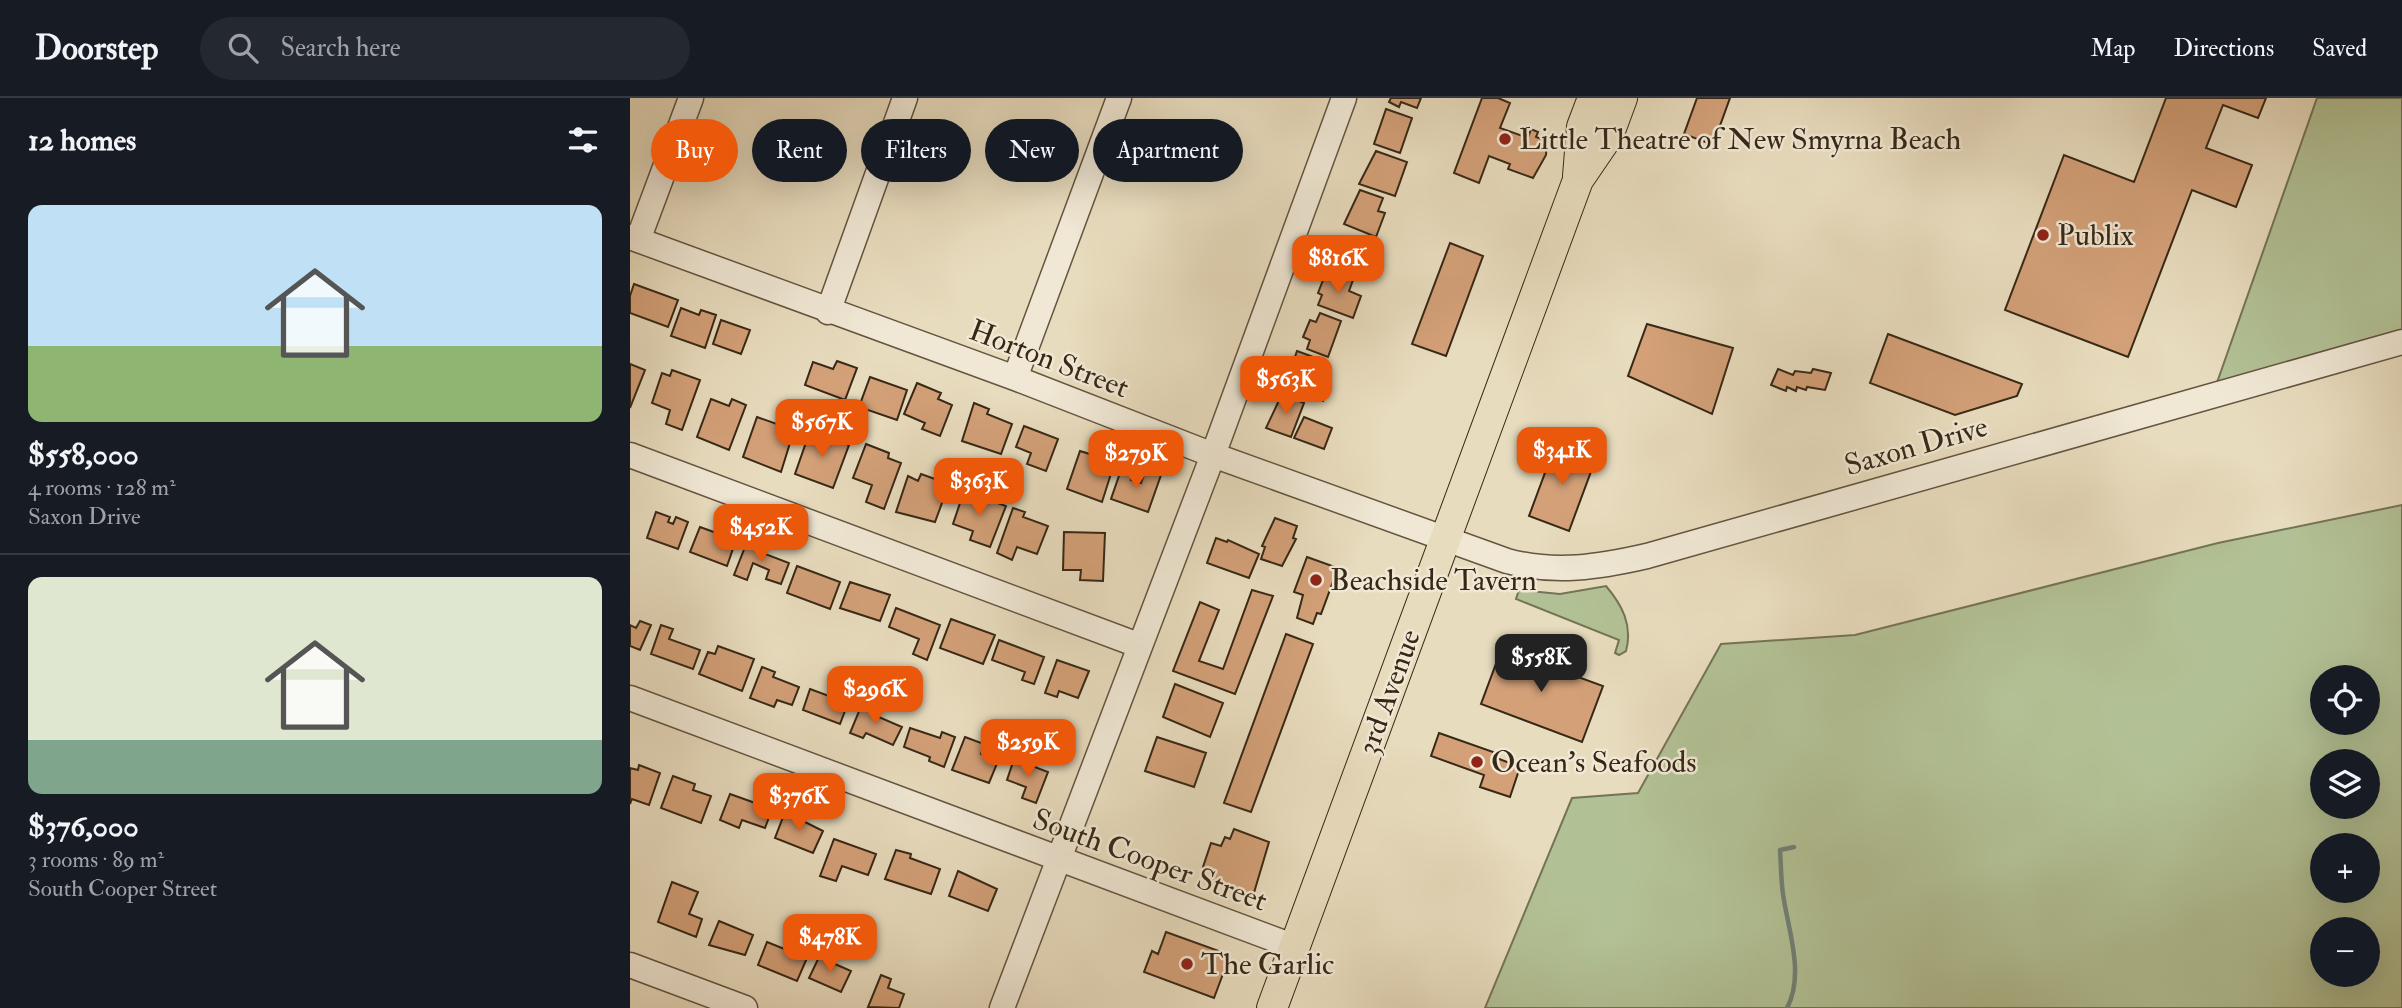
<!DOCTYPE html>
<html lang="en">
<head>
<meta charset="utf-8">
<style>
  body { margin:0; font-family:"IM FELL Double Pica",serif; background:#242831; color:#f1f3f6; height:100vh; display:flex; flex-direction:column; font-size:26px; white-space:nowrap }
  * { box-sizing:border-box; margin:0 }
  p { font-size:23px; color:#9ea1a6 }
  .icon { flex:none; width:38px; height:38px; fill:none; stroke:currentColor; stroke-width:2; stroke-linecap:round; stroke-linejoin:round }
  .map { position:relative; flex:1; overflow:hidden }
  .drawer { display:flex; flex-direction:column; background:#171b24; width:630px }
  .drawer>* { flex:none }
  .top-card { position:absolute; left:21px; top:21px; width:665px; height:63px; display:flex; gap:14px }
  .fabs { position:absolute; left:1680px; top:567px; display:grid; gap:14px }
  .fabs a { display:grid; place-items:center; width:70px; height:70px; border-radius:50%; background:#171b24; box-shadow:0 7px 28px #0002; font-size:35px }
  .price { position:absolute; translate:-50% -60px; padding:0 16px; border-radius:14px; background:#ea580c; color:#fff; font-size:23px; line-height:46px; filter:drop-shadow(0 2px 4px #0008) }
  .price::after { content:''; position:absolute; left:50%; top:42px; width:21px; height:16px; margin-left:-10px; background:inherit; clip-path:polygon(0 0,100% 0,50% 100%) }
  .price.on { background:#222; color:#fff }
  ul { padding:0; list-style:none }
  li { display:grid; align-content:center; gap:14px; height:371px; padding:0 28px }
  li+li { border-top:2px solid #363941 }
  li span { display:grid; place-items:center; height:217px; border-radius:14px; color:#555 }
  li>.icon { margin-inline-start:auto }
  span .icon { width:126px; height:126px; fill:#fffc; stroke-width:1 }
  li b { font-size:30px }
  h2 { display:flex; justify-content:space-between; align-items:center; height:84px; padding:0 28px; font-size:30px }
  .chip { padding:0 24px; border-radius:32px; background:#171b24; box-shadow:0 7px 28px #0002; font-size:24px; line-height:63px }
  .chip.on { background:#ea580c; color:#fff }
  header { display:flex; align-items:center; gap:42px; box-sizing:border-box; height:98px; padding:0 35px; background:#171b24; border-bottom:2px solid #363941 }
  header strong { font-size:33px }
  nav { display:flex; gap:38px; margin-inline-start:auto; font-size:24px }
  .search { width:490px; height:63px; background:#242831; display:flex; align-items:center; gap:18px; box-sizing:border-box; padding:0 24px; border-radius:38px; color:#9ea1a6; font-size:26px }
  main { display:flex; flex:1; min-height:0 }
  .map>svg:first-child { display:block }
  .green { fill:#b2c195; stroke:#747456; stroke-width:2; fill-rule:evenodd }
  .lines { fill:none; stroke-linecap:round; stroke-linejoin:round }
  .stream { stroke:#718075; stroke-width:4.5 }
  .building { fill:#d3a078; stroke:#372816; stroke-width:2 }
  .minor-casing { stroke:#635540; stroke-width:27 }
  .major-casing { stroke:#372816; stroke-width:32 }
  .minor { stroke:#f0e8d5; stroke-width:24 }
  .major { stroke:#e8dcbe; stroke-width:30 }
  .poi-dot { fill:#8f2418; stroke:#f0e8d5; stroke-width:2.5 }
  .labels { text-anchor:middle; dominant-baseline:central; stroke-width:5; stroke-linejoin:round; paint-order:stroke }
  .poi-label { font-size:30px; fill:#372816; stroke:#f0e8d5; text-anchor:start }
  .street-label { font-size:30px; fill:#372816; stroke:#f0e8d5 }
</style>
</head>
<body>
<header>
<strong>Doorstep</strong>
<div class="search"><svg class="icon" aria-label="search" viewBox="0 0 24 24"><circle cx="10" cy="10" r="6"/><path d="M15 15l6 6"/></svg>Search here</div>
<nav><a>Map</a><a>Directions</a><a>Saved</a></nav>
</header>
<main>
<section class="drawer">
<h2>12 homes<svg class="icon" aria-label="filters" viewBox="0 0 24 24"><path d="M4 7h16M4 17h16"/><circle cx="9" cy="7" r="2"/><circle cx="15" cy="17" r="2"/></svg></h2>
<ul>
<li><span style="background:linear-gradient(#bfe0f5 65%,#8fb573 0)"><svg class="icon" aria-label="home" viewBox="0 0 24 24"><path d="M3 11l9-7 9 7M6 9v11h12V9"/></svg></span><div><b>$558,000</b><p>4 rooms · 128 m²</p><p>Saxon Drive</p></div></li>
<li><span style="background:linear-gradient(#dfe7d0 75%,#7fa58c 0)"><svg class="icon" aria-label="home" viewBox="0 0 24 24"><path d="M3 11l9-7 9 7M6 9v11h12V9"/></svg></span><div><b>$376,000</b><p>3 rooms · 89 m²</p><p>South Cooper Street</p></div></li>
</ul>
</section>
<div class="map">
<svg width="1772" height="910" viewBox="0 0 1772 910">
  <rect width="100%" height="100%" fill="#e8dcbe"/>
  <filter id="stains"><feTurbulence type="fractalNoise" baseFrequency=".00286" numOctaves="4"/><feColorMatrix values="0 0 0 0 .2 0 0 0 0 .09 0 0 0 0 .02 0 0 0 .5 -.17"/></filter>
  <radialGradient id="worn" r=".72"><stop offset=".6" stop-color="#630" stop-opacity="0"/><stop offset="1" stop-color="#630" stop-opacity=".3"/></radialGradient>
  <!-- green -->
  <path class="green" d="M1687 0H1772V244L1583 296Z
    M1772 407V910H855L942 700 1008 695 1091 546 1225 537 1588 445ZM1692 579H1738V625H1692ZM1692 663H1738V709H1692ZM1692 747H1738V793H1692ZM1692 831H1738V877H1692Z
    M976 488C992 507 1003 527 996 553L989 557 985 555 989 542 886 501 889 492 930 496Z"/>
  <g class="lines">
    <!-- stream -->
    <path class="stream" d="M1157 910C1175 876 1158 832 1153 796 1151 782 1151 767 1150 752L1164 749"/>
  </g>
  <!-- building -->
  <path class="building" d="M761 0H791L787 10 771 4 769 9 759 4Z
    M852 0H868L880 5 870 30 898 40 901 31 908 34 906 39 917 43 916 57 903 80 878 71 880 66 859 58 849 85 824 75Z
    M1067 0H1100L1083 47 1054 36Z
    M1536 0H1636L1628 20 1593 7 1576 50 1622 67 1606 109 1562 92 1498 259 1375 212 1434 57 1504 84Z
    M756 11 782 20 770 55 744 46Z
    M746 53 777 64 765 98 729 86Z
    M730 92 753 100 748 113 755 115 746 139 714 126Z
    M820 145 853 158 816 258 782 246Z
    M697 172 723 182 719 193 731 198 723 220 688 207 692 197 688 195Z
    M4 186 48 202 38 229 0 215V198Z
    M51 210 69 217 71 212 86 217 75 250 41 238Z
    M690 215 711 223 698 259 677 251 680 242 673 239 680 222 686 224Z
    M91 222 120 232 111 256 83 246Z
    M1017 226 1103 250 1082 316 998 278Z
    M1258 236 1392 286 1387 298 1325 317 1240 285Z
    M667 253 689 261 683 277 700 284 693 303 655 288Z
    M207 263 227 270 215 302 175 287 183 264 203 271Z
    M0 266 15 272 0 310Z
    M1148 271 1163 277 1165 273 1181 275 1183 271 1201 275 1195 292 1177 289 1176 292 1167 289 1166 293 1157 289 1156 293 1141 287Z
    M42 272 70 282 52 332 36 326 40 312 22 305 32 275 40 278Z
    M240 279 277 292 267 322 229 309Z
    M287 285 311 295 308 301 322 307 310 338 292 331 295 325 274 316Z
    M652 296 674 305 661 339 636 330Z
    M81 301 99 308 102 301 116 307 99 352 67 339Z
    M344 305 359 311 357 316 382 326 371 356 332 343Z
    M127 319 164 332 151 374 113 359Z
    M674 319 702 330 694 351 664 340Z
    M394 328 428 341 416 373 397 366 401 355 386 349Z
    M180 333 219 347 203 390 165 376Z
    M926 345 966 360 939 433 899 418Z
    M236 346 259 355 258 360 271 365 254 411 236 404 242 387 223 380Z
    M450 353 463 357 465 353 486 360 472 404 437 391Z
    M516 371 531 377 518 414 481 401 491 372 503 376 501 382 511 385Z
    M291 376 319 386 305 424 266 414 278 378 288 383Z
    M334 393 376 408 360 449 340 442 343 433 323 426Z
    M383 410 395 414 393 419 418 428 407 456 387 449 382 462 367 455Z
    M26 414 40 419 38 424 43 426 46 419 58 424 48 451 17 440Z
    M645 420 667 428 663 440 666 441 652 468 631 461 635 449 632 448Z
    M70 429 106 442 97 468 60 454Z
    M434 434 475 435 473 483 450 482 451 472H433Z
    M586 440 597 444 598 442 629 456 619 480 577 465Z
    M117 444 132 449 130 454 159 465 151 486 136 481 139 472 123 465 117 482 104 477Z
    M677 459 708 470 691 516 687 515 683 526 667 520 673 497 664 494Z
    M167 468 210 484 200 511 157 495Z
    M220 484 260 497 250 523 210 510Z
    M622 492 643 498 605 596 543 573 570 504 589 512 569 563 593 571Z
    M266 510 310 527 297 562 283 556 289 541 259 529Z
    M321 521 365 537 353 566 310 550Z
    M10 523 21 527 10 552 0 548V527L6 530Z
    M31 527 43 531 39 541 70 552 63 571 21 556Z
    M656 536 683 546 621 714 594 705Z
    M369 542 414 559 404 586 392 582 395 574 362 562Z
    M873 547 909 560 907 564 973 588 952 644 851 606Z
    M88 548 124 561 112 593 69 576 78 554 85 556Z
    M427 562 459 573 448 600 429 593 427 599 415 595Z
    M132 569 145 574 143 579 169 589 162 607 147 602 144 609 120 600Z
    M545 586 593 605 580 639 533 619Z
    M180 591 218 605 210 626 173 612Z
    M232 606 245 612 244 617 272 629 263 647 236 635 233 640 220 635Z
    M280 630 310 640 312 634 325 639 314 669 299 663 300 659 274 649Z
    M809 635 866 655 864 659 890 669 880 699 850 689 854 677 801 658Z
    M335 639 354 646 351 656 368 663 359 685 322 672Z
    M527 639 576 655 564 689 515 673Z
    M384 661 418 674 406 705 392 700 396 689 377 682Z
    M9 667 30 675 19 707 2 701 0 706V670L8 672Z
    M43 678 65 686 63 692 81 698 71 725 31 710Z
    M100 696 142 711 135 730 112 722 109 730 90 722Z
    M155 714 193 733 183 755 145 740Z
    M604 731 639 744 623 798 580 783 584 773 573 769 581 745 591 748 595 739 600 741Z
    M204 741 246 756 238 777 212 768 206 783 190 778Z
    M266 752 281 756 280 760 310 771 301 796 255 781Z
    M328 773 367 791 358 813 319 798Z
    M42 784 68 794 59 816 72 821 66 839 28 824Z
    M89 823 123 837 115 857 79 847Z
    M536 834 600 857 584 900 514 874 522 853 528 856Z
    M137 844 177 860 167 883 128 867Z
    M189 859 221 873 211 894 179 880Z
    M251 877 261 881 258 890 274 896 269 910 238 909Z"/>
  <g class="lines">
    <!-- minor casing -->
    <g class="minor-casing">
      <path id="minor" d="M0 139 385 280 583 357 877 463C925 476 969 469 1017 458L1772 244
        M8 142 61 0
        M198 214 275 0
        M385 280 489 0
        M0 357 508 547
        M0 600 665 849
        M0 867 115 910
        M372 910 583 357 714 0"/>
    </g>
    <!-- major casing -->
    <g class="major-casing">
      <path id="major" d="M948 78 952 29 963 0
        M642 910 948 82 978 38 992 0"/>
    </g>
    <!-- minor -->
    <use href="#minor" class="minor"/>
    <!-- major -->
    <use href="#major" class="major"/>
  </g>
  <!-- markers -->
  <g class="poi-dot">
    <circle cx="875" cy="41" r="7"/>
    <circle cx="1413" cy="137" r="7"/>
    <circle cx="686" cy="482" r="7"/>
    <circle cx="847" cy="664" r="7"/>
    <circle cx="557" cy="866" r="7"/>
  </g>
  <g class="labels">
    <!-- poi labels -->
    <g class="poi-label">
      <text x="889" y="41">Little Theatre of New Smyrna Beach</text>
      <text x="1427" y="137">Publix</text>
      <text x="700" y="482">Beachside Tavern</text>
      <text x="861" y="664">Ocean's Seafoods</text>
      <text x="571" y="866">The Garlic</text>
    </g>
    <!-- street labels -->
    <g class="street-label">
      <text transform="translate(419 261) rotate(21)">Horton Street</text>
      <text transform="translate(1286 348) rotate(-16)">Saxon Drive</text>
      <text transform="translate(759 594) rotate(-70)">3rd Avenue</text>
      <text transform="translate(520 762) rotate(20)">South Cooper Street</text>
    </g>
  </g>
  <rect width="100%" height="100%" filter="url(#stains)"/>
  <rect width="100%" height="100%" fill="url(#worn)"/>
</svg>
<div class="fabs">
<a><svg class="icon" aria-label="locate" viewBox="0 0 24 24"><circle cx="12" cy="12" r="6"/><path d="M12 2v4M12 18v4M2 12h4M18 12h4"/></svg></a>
<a><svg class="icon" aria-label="layers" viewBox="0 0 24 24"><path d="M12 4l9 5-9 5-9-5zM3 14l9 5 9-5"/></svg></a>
<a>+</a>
<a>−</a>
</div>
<b class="price" style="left:708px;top:197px">$816K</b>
<b class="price" style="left:656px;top:318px">$563K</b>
<b class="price" style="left:192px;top:361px">$567K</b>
<b class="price" style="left:932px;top:389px">$341K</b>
<b class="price" style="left:506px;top:392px">$279K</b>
<b class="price" style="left:349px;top:420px">$363K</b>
<b class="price" style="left:131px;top:466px">$452K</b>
<b class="price on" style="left:911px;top:596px">$558K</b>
<b class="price" style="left:245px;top:628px">$296K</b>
<b class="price" style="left:398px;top:681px">$259K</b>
<b class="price" style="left:169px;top:735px">$376K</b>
<b class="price" style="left:200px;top:876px">$478K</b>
<div class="top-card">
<a class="chip on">Buy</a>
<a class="chip">Rent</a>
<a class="chip">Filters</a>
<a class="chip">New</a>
<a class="chip">Apartment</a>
</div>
</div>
</main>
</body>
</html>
